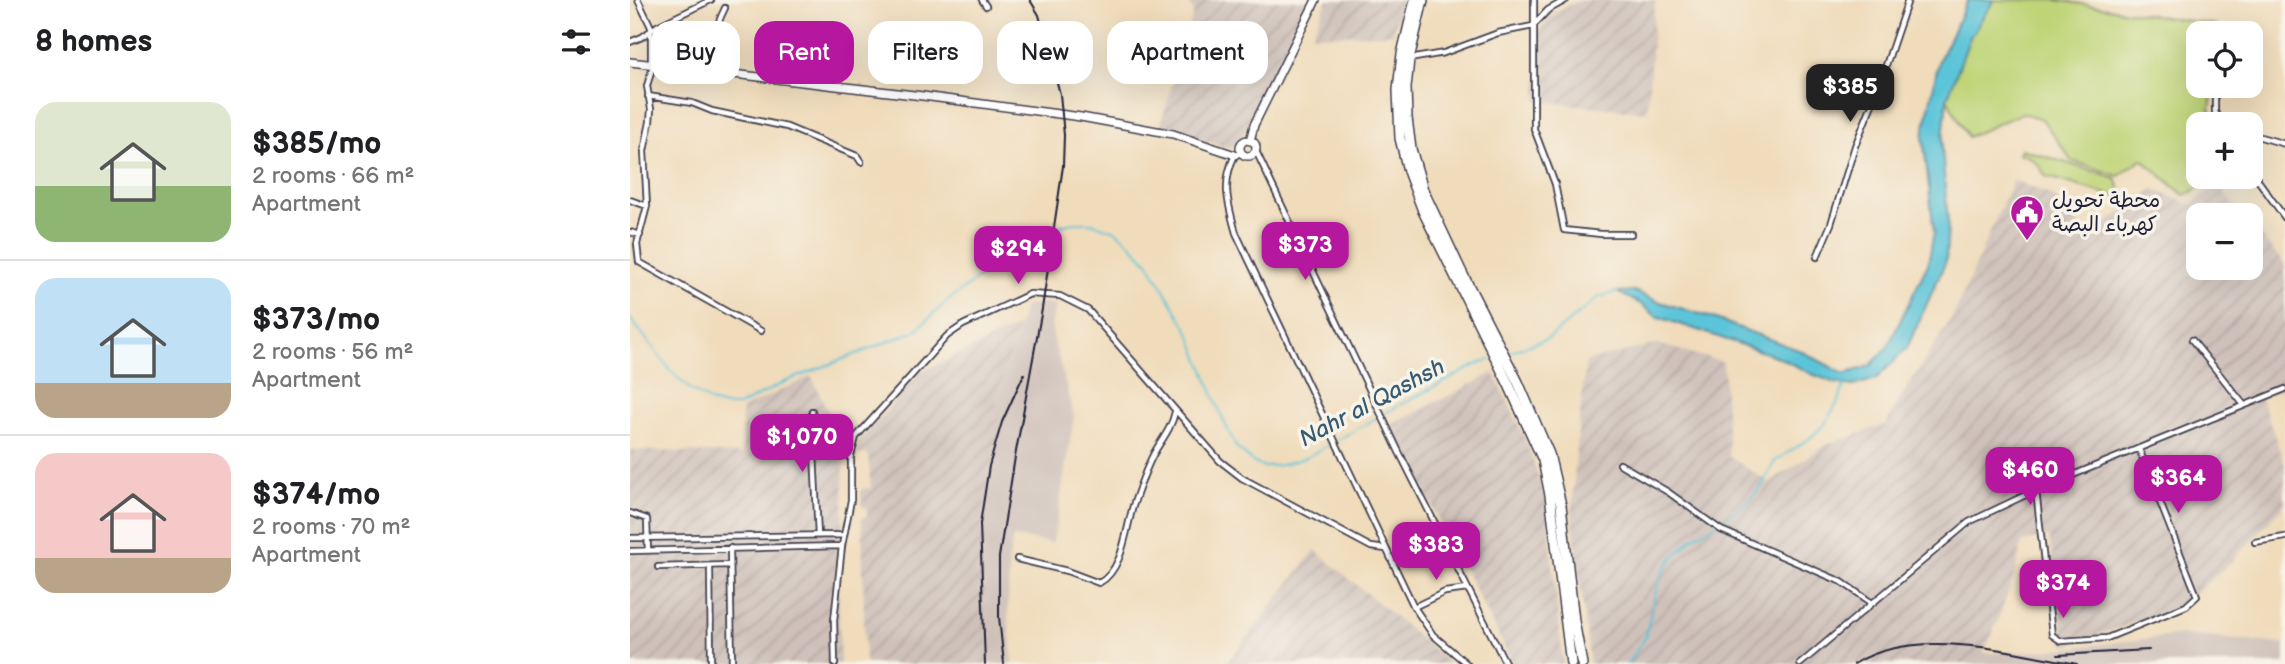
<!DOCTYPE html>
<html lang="en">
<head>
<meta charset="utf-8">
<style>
  body { margin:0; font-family:"Balsamiq Sans","Playpen Sans Arabic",sans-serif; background:#f6f6f6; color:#202124; height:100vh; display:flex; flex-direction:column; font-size:26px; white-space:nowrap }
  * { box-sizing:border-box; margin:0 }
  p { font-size:23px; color:#757577 }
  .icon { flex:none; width:38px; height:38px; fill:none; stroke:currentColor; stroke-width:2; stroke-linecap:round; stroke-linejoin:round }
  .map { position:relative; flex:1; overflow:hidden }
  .panel { display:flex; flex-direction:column; background:#fff; width:630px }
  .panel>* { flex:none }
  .hud { position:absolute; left:21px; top:21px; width:665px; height:63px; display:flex; gap:14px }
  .fabs { position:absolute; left:1556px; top:21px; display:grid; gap:14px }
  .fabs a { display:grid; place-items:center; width:77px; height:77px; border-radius:14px; background:#fff; box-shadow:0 7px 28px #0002; font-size:35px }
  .price { position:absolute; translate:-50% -60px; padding:0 16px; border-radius:14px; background:#b5179e; color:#fff; font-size:23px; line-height:46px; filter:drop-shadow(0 2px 4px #0008) }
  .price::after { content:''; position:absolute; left:50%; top:42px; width:21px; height:16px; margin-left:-10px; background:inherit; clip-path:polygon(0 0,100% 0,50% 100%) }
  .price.on { background:#222; color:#fff }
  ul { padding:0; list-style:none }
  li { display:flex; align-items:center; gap:21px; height:175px; padding:0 35px }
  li+li { border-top:2px solid #e0e0e0 }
  li span { display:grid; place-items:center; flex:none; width:196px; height:140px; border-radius:21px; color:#555 }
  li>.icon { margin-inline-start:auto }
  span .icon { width:84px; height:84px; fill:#fffc; stroke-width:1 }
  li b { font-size:30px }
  h2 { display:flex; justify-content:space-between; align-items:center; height:84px; padding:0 35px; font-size:30px }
  .tag { padding:0 24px; border-radius:21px; background:#fff; box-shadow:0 7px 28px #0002; font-size:24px; line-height:63px }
  .tag.on { background:#b5179e; color:#fff }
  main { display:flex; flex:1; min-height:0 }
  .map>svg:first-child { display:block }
  .industrial { fill:url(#industrial-furrows) }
  .railway { fill:#cfc1ba }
  .grass { fill:#bfd477; stroke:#707b59; stroke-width:2 }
  .water { fill:#5cc4d8; stroke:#3f738a; stroke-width:2 }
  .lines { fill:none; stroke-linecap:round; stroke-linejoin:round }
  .stream { stroke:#5cc4d8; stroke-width:2 }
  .minor-casing { stroke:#413e4e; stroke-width:8 }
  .major-casing { stroke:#413e4e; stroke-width:10 }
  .highway-casing { stroke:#413e4e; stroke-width:12 }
  .minor { stroke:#fff; stroke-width:4.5 }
  .major { stroke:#fff; stroke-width:7 }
  .highway { stroke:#fff; stroke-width:9 }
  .rail { stroke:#22223b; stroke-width:2 }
  .labels { text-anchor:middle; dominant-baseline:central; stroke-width:7; stroke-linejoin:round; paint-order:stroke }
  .poi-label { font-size:21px; fill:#22223b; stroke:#f7f3e8; text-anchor:start }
  .water-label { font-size:23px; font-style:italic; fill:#365b72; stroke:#f7f3e8 }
</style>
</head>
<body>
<main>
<section class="panel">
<h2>8 homes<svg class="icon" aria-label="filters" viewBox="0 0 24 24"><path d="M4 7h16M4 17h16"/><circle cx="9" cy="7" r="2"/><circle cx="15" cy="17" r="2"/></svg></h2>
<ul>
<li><span style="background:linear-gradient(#dfe7d0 60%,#8fb573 0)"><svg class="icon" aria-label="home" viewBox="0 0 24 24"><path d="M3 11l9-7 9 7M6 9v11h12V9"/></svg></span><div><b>$385/mo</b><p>2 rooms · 66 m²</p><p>Apartment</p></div></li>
<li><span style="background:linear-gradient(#bfe0f5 75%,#b9a48a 0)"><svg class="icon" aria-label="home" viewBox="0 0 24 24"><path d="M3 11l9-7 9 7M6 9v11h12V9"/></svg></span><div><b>$373/mo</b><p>2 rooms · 56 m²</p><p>Apartment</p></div></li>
<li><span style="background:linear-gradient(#f6c9c9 75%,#b9a48a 0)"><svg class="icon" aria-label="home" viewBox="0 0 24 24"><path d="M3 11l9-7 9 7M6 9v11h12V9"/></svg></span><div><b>$374/mo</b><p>2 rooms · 70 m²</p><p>Apartment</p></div></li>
</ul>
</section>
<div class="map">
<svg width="1655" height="664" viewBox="0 0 1655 664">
  <defs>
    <pattern id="industrial-furrows" width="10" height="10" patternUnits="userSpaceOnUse" patternTransform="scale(1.75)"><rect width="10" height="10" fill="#cfc1ba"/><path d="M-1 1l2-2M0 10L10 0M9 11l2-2" fill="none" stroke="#b1a6a1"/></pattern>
  </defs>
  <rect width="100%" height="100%" fill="#f7f3e8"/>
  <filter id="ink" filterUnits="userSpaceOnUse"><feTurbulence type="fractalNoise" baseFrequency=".0143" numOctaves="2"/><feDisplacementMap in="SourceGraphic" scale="14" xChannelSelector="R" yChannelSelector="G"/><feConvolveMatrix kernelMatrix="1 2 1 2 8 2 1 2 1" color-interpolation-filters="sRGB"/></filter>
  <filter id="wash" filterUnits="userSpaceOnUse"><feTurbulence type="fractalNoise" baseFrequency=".00686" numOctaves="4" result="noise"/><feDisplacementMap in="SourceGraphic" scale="28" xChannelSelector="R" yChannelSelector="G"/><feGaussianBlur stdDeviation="1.57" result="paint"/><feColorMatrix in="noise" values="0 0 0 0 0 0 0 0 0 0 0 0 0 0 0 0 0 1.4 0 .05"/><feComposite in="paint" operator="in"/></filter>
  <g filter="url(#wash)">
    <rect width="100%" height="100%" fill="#f0dcbb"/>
    <!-- industrial -->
    <path class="industrial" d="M557 0H681L611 138 603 146 595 147 530 127 564 11Z
      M698 0H772L762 34 682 35Z
      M950 0H1025L1017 112 907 101 909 30 922 14Z
      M1383 180 1423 196 1459 236 1523 189 1561 205 1587 185 1613 215H1568V268H1620L1621 224 1655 265V388L1631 398 1655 465V504L1602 561 1547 609 1434 646 1419 536 1392 542 1384 577 1362 635 1348 664H960L942 514 946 453 956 361 1027 344 1093 362 1099 456 1139 483 1196 445 1257 424 1262 411 1324 314Z
      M388 326 363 416 374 423 361 468 352 524 358 664H235L232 520 237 516V507H232L231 489 241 488 238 454 229 455 228 443 291 372Z
      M864 373 897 443 916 499 933 664H883L761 425Z
      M181 376 214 444 213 529 208 550 210 664H0V450L112 454V409Z
      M685 550 802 648 819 664H596Z"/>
    <!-- railway -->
    <path class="railway" d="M415 303 426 305 421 324 424 342 444 416 423 543 383 537 379 558 378 614 383 664H358L352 524 361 468 374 423 363 416 394 307Z
      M1554 635 1655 644V664H1348L1353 653 1399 652Z"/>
    <!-- grass -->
    <path class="grass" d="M1364 0H1426L1587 25 1592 33H1568V86H1583L1580 109 1587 124H1568V177H1582L1562 192 1554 195 1512 159 1489 176 1442 161 1412 119 1392 113 1338 137 1317 99 1340 37Z
      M1391 149 1486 178 1493 199 1415 176C1411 166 1400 155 1389 154Z"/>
    <!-- water -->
    <path class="water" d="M1338 0H1364L1340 37 1317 99 1312 148 1318 224 1316 261 1277 348 1246 379 1223 386 1205 383 1182 374 1148 357 1026 316 1011 304 987 292 1004 291 1027 301 1083 318 1171 351 1214 374 1240 366 1257 348 1298 264 1304 232 1293 136 1309 60Z"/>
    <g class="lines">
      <!-- stream -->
      <path class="stream" d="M0 318 41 371 60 389 81 402 94 406H109L157 381 285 331 319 300 412 230 443 223H461L486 231 500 243 518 262 560 334 592 417 606 447 623 462 634 467 651 465 675 458 770 405 848 364 862 359
        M877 353 919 338 969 297 987 292
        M997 664 1015 638 1028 582 1041 559 1064 537 1090 522 1117 503 1131 487 1145 461 1179 439 1195 424 1209 400 1215 383"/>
    </g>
  </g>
  <g filter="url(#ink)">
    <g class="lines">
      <!-- minor casing -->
      <g class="minor-casing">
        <path id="minor" d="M8 0 21 27V64
          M352 0 356 6
          M904 0V129L925 184 934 230 971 234H1001
          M0 42 12 37 27 26 81 0
          M779 59 814 53 868 33 903 26 918 10 936 0
          M23 65 17 86 21 109 20 122 14 151 17 206 7 244 9 262 131 331
          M74 70C81 48 84 29 95 8
          M1585 86V112L1592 124
          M18 96 62 103 82 111 157 127 227 156 231 162
          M1620 134 1655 144
          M626 151 769 452 876 664
          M612 153 605 155C591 183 598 204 606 233L784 607 803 635 837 664
          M1620 169 1655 218
          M0 200 17 206
          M0 232 10 235
          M1187 257 1201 224 1225 146 1247 92 1278 0
          M1562 340 1614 405
          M182 411 188 536
          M990 464 1038 492 1091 530 1212 582 1242 603
          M1406 490 1422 635 1431 641 1477 638 1556 606 1567 596 1509 449
          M0 513 17 519 18 551
          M0 538 214 535
          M1625 542 1655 537
          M100 548 102 664
          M0 551 212 546
          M387 559 437 571 469 583C493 571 496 529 503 506 508 491 516 469 523 455 531 440 541 430 545 412
          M80 566 81 664
          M28 567 100 565
          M784 607 815 592 838 589
          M205 664 204 620 212 546 221 500V456L226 437 317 336 333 325 400 294 430 296 458 310 590 461 612 478 741 547 756 549
          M1170 664 1339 522 1406 490 1655 389"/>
      </g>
      <!-- major casing -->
      <g class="major-casing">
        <path id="major" d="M0 62 293 96 451 117 543 134 605 155
          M610 148a8 8 0 1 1 16 0a8 8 0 1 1-16 0Z
          M620 141 624 125 686 0"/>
      </g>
      <!-- highway casing -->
      <g class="highway-casing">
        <path id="highway" d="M785 0 772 54 768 90 770 138 778 171 793 211 879 385 913 460 920 495 941 664
          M793 0 779 59 776 88 777 118 781 149 793 190 832 273 888 382 919 454 931 505 944 621 952 664"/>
      </g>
      <!-- minor -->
      <use href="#minor" class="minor"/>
      <!-- major -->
      <use href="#major" class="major"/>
      <!-- highway -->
      <use href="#highway" class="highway"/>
      <!-- rail -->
      <path class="rail" d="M1428 655 1519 650
        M355 664 350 524 359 466 372 422 394 374
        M374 664 369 617V557L385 457 412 309 433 166 434 135 430 94 409 15 400 0
        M1224 664C1285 626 1380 652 1447 664"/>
    </g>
  </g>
  <!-- icons -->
  <defs>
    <g id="civic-pin" transform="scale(1.75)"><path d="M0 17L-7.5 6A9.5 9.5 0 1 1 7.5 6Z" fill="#b5179e" stroke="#f7f3e8"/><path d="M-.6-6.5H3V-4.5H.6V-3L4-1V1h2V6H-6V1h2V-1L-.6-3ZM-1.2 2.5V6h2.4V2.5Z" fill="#fff"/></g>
  </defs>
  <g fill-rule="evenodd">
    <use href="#civic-pin" x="1397" y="212"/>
  </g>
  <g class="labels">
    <!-- poi labels -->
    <g class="poi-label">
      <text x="1422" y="200">محطة تحويل<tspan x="1422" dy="24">كهرباء البصة</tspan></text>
    </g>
    <!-- water labels -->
    <g class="water-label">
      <text transform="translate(742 403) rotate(-28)">Nahr al Qashsh</text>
    </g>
  </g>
</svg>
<div class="fabs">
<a><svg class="icon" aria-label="locate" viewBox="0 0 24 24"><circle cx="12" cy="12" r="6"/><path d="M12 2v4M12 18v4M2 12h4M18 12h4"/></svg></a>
<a>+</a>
<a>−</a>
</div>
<b class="price on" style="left:1220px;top:124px">$385</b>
<b class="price" style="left:675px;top:282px">$373</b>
<b class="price" style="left:388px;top:286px">$294</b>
<b class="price" style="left:172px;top:474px">$1,070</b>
<b class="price" style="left:1400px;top:507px">$460</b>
<b class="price" style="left:1548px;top:515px">$364</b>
<b class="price" style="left:806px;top:582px">$383</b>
<b class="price" style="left:1433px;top:620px">$374</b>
<div class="hud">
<a class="tag">Buy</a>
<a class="tag on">Rent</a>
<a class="tag">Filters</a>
<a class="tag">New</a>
<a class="tag">Apartment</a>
</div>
</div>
</main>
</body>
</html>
